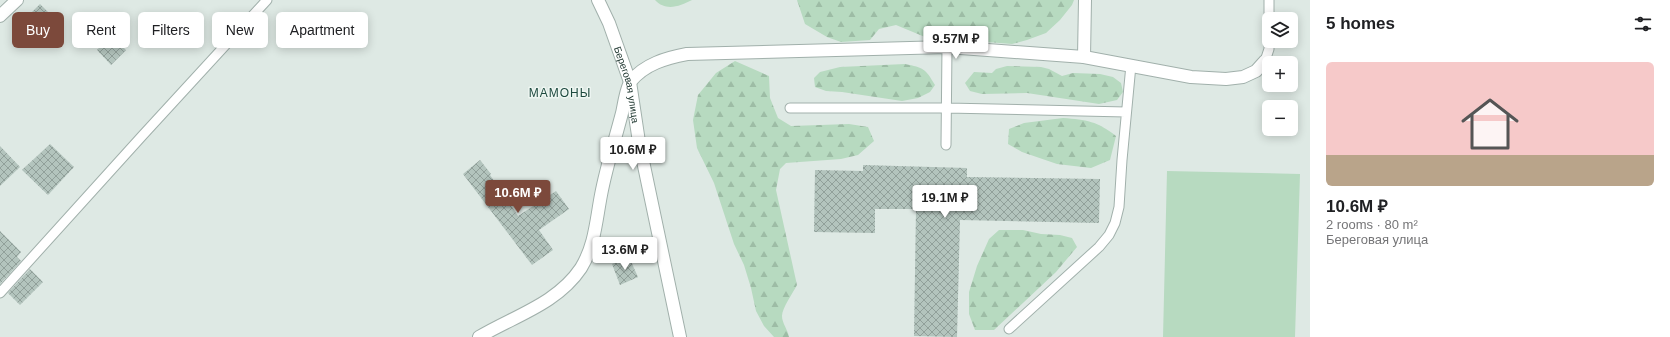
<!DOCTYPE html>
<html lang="en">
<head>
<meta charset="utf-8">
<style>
  body { margin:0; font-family:Helvetica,sans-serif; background:#f6f6f6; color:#202124; height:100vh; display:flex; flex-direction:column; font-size:15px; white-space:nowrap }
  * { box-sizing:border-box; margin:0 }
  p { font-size:13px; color:#757577 }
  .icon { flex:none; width:22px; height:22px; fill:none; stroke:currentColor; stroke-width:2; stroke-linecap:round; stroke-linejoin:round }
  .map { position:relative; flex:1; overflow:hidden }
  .side { display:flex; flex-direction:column; background:#fff; width:360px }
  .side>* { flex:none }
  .guide { position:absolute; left:12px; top:12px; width:380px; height:36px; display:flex; gap:8px }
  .controls { position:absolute; left:1262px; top:12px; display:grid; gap:8px }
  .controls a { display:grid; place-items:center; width:36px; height:36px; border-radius:6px; background:#fff; box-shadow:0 2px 10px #0003; font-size:20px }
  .price { position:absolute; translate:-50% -34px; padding:0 9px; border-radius:4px; background:#fff; color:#222; font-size:13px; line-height:26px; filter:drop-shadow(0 1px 2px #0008) }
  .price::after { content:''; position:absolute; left:50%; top:24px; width:12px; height:9px; margin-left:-6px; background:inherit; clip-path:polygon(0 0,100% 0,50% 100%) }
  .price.active { background:#7c493b; color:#fff }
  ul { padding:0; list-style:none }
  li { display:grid; align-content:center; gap:8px; height:212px; padding:0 16px }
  li span { display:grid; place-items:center; height:124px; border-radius:6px; color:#555 }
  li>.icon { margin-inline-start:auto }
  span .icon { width:72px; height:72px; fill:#fffc; stroke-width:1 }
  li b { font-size:17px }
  h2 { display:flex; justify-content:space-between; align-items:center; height:48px; padding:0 16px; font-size:17px }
  .chip { padding:0 14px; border-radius:6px; background:#fff; box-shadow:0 2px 10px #0003; font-size:14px; line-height:36px }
  .chip.active { background:#7c493b; color:#fff }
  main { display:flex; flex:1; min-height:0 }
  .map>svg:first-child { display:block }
  .forest { fill:url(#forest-firs) }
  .garden { fill:#b7dac0 }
  .building { fill:url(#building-cross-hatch) }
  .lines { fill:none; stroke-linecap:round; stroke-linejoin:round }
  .service-casing { stroke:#a1b0ab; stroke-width:11 }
  .minor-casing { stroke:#a1b0ab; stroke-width:14 }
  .service { stroke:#fff; stroke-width:9 }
  .minor { stroke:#fff; stroke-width:12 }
  .labels { text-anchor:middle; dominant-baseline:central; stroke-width:3; stroke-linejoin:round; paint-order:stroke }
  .street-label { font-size:10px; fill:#203831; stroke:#eef6f2 }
  .quarter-label { font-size:12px; letter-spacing:1px; fill:#1d493e; stroke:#eef6f2 }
</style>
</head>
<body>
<main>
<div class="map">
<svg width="1310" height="337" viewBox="0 0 1310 337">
  <defs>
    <pattern id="forest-firs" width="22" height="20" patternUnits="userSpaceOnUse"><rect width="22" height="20" fill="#b7dac0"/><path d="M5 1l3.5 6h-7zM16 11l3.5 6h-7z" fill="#9dbca5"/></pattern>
    <pattern id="building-cross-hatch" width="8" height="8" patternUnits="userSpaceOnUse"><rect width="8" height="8" fill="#b3c4bd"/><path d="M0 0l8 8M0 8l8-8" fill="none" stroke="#91a09a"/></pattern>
  </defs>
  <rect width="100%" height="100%" fill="#dee9e4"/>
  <!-- forest -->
  <path class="forest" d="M797 0H1074L1072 5 1060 20 1046 33 1027 40 1012 44 925 37 896 25 879 29 870 40 841 42 827 37 805 24Z
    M735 61 769 76 770 98 778 118 791 126 849 124 868 127 874 141 858 155 841 159 786 163 780 169 776 190 797 285C793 293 782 308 782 316 782 323 788 330 789 337H774L764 326 756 311 751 288 744 265 734 244 714 183 697 148 693 120 698 95 716 73Z
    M905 64C924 68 925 68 935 85L930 92 918 98 902 101 842 92 826 91 815 87 814 78 820 72 840 67Z
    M1007 66 1041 67 1049 69 1062 76 1073 73 1100 74 1113 77 1121 83 1123 92 1117 100 1099 104 1027 93 982 94 970 91 965 83 974 72 992 73 996 69Z
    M1063 118C1087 120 1097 121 1116 136L1110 160 1091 168 1057 164 1022 152 1008 144 1009 129 1024 123Z
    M999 230H1023L1041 234 1060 235 1072 238 1077 247 1056 272 994 330H975L969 314V292L977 266 989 239Z"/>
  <!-- garden -->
  <path class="garden" d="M655 0H692C680 6 666 12 655 0Z
    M1167 171 1300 174 1295 337H1163Z"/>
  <!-- building -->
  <path class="building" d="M40 4 57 21 38 41 20 24Z
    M111 35 126 50 111 65 97 50Z
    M50 144 74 167 48 195 22 170Z
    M0 146 20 167 0 186Z
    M480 160 491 174 490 175 518 216 556 191 569 209 539 230 553 250 532 265 463 174Z
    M863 165 967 168V177L1100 179 1099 223 960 220 957 337 914 336 916 209H875V233L814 232 815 170 863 171Z
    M0 231 21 252 17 257 21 261 0 284Z
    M629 257 638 277 620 285 612 264Z
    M30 269 43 282 20 305 8 293Z"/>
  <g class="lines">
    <!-- service casing -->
    <g class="service-casing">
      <path id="service" d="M1269 0V24
        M1265 61 1269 49V41
        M790 108H947L1126 112
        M946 145 947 47
        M0 293 142 136 267 0
        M1009 329 1099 247 1109 235 1115 223 1119 207 1122 160 1131 65"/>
    </g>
    <!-- minor casing -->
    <g class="minor-casing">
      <g id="minor">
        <path id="s1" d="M598 0 609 23 630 82 639 142 680 337"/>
        <path d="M0 16 17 0"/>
        <path d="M1084 57 1085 0"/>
        <path d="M479 337C514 316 557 304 581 268 595 245 596 221 601 195 606 168 615 140 622 113 624 105 626 87 631 81 645 64 666 58 687 54L947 47 1084 57 1191 77 1226 79 1243 77 1256 71 1265 61"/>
      </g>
    </g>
    <!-- service -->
    <use href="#service" class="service"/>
    <!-- minor -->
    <use href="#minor" class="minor"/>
  </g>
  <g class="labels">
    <!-- street labels -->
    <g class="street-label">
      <text stroke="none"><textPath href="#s1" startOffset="90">Береговая улица</textPath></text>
    </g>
    <!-- quarter labels -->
    <g class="quarter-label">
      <text x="560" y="93">МАМОНЫ</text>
    </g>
  </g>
</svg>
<div class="controls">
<a><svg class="icon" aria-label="layers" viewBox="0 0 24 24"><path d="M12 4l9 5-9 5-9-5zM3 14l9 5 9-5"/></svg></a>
<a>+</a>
<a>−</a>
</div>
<b class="price" style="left:956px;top:60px">9.57M ₽</b>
<b class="price" style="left:633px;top:171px">10.6M ₽</b>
<b class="price active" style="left:518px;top:214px">10.6M ₽</b>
<b class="price" style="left:945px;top:219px">19.1M ₽</b>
<b class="price" style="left:625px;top:271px">13.6M ₽</b>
<div class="guide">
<a class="chip active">Buy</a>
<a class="chip">Rent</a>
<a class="chip">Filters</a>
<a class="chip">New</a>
<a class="chip">Apartment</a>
</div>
</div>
<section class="side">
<h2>5 homes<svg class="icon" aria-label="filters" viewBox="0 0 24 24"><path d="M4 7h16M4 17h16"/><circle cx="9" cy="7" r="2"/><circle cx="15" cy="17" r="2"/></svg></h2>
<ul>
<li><span style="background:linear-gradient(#f6c9c9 75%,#b9a48a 0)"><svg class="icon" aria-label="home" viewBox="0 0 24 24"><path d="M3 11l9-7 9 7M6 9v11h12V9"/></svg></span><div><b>10.6M ₽</b><p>2 rooms · 80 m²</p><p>Береговая улица</p></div></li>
</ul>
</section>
</main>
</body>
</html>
